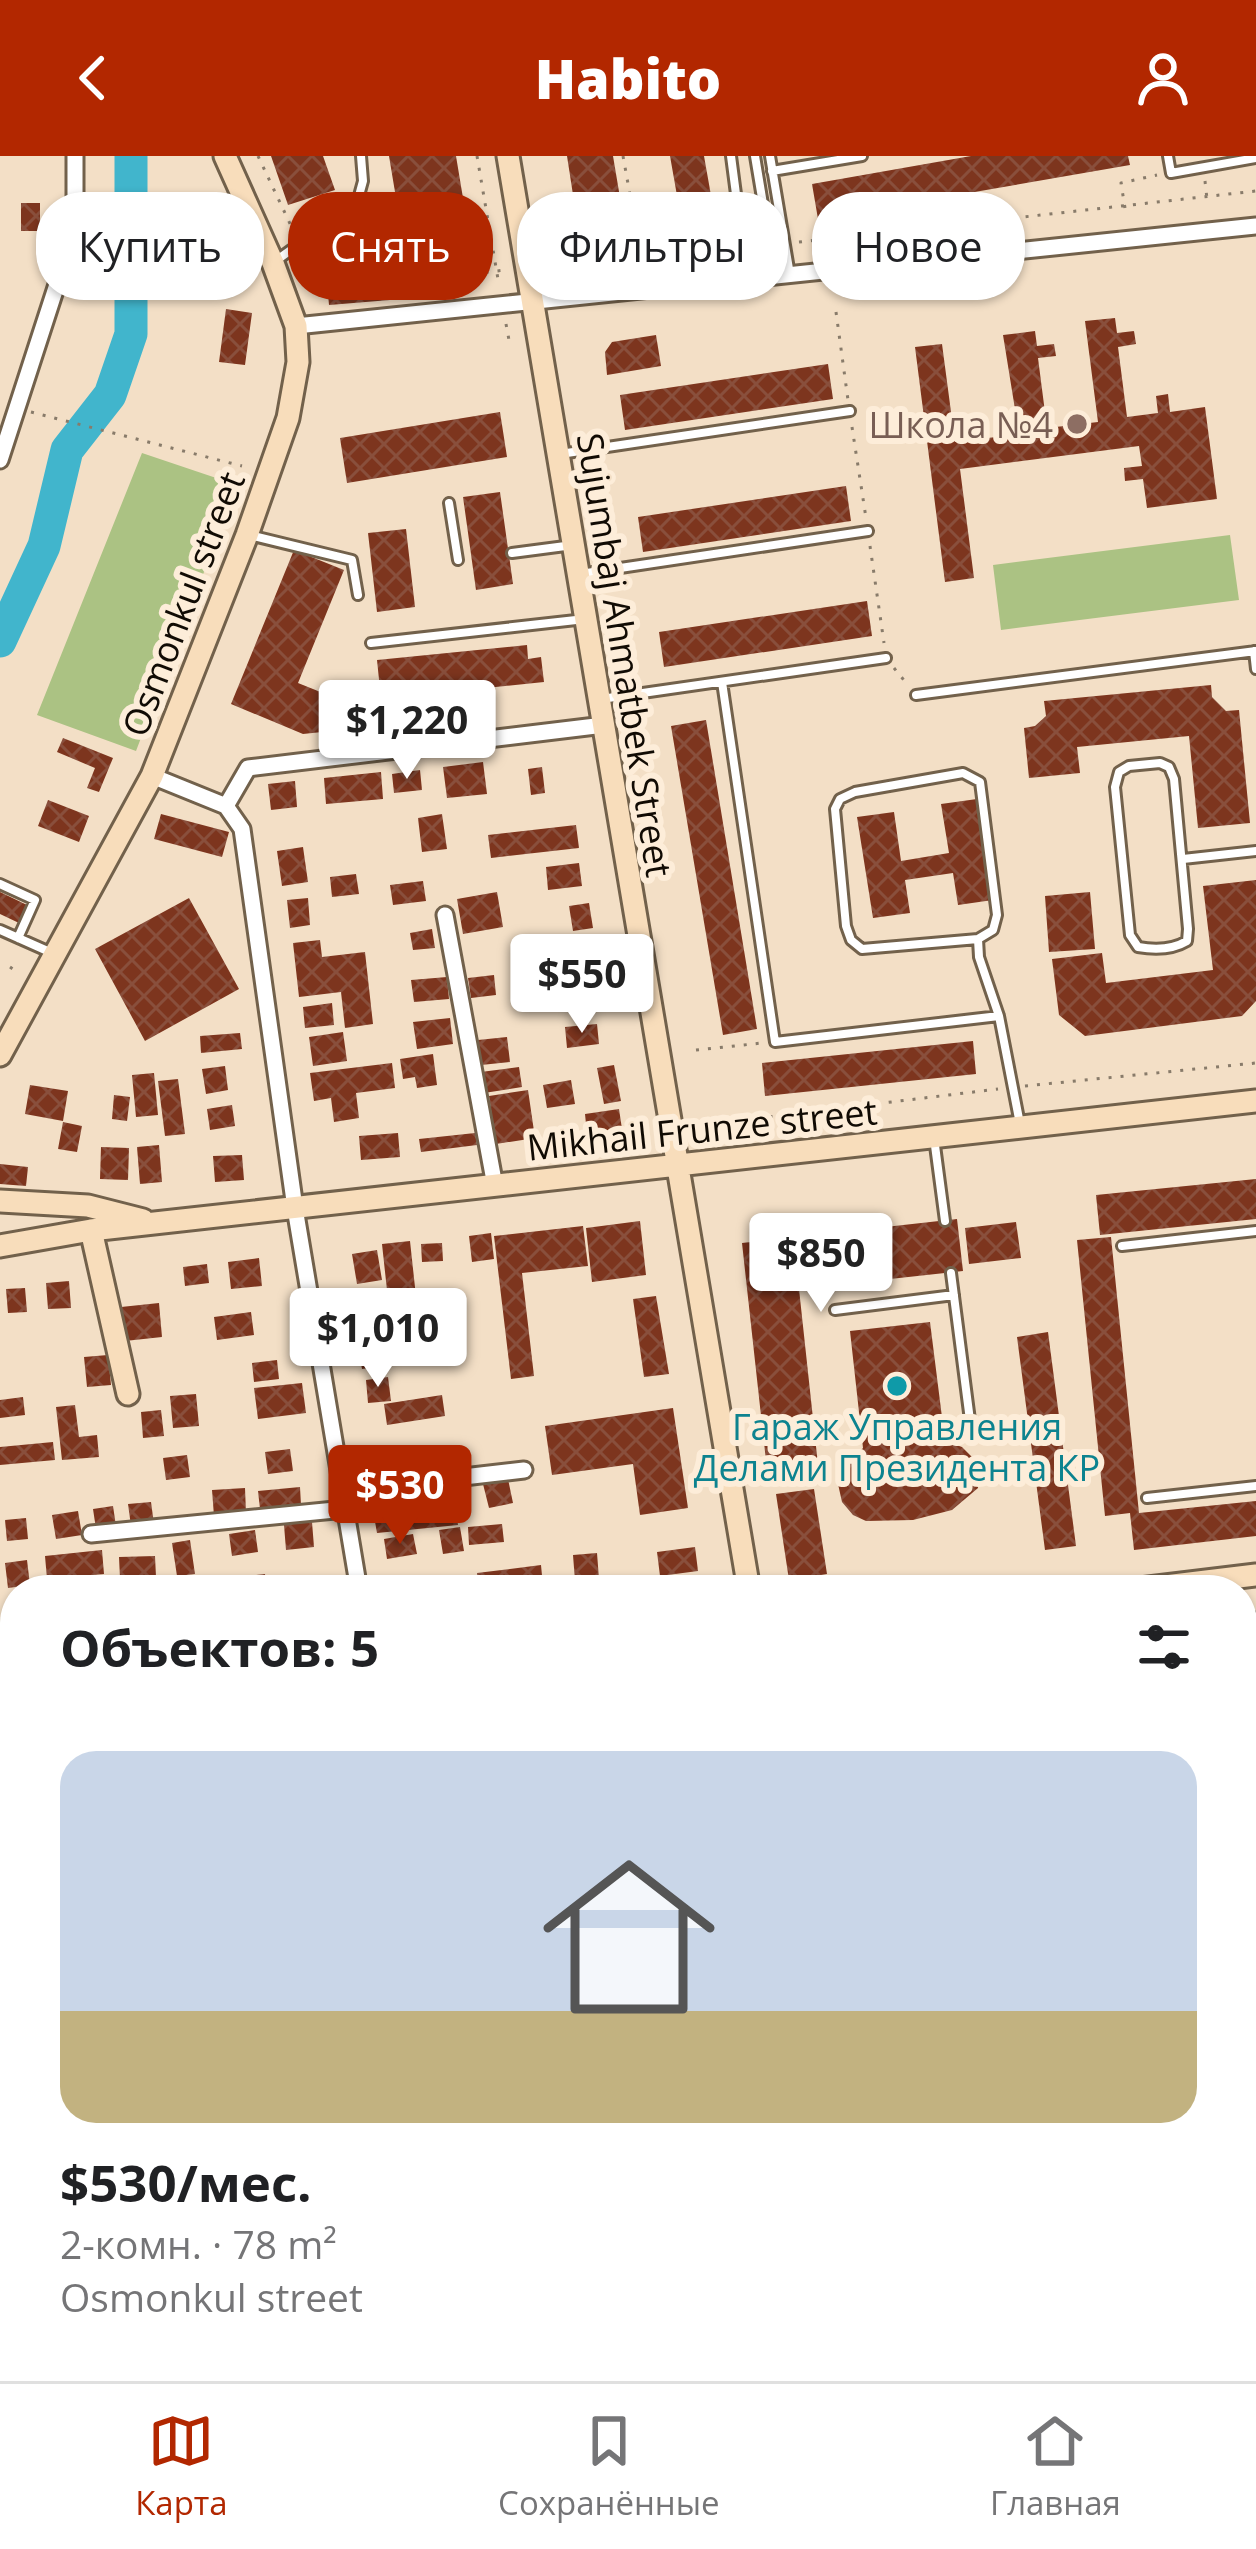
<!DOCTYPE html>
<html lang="ru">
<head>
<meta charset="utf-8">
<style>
  body { margin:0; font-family:"Open Sans",sans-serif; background:#f2f2f2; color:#202124; height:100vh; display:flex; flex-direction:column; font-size:45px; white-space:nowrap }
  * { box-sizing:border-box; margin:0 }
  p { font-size:39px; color:#757577 }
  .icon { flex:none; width:66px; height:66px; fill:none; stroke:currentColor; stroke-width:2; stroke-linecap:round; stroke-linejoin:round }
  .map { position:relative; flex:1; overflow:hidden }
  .details { position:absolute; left:0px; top:1419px; width:1257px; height:807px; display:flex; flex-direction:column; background:#fff; border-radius:48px 48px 0 0; box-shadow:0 3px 9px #0004 }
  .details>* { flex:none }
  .banner { position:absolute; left:36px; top:36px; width:1185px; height:108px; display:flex; gap:24px }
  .price { position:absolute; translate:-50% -102px; padding:0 27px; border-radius:12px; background:#fff; color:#222; font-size:39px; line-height:78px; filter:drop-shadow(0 3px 6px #0008) }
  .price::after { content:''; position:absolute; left:50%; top:72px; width:36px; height:27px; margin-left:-18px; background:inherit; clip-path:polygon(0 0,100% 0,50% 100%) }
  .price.current { background:#b22700; color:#fff }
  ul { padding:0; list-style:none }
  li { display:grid; align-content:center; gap:24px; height:636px; padding:0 60px }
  li span { display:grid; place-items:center; height:372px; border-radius:36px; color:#555 }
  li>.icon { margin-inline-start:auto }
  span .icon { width:216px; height:216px; fill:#fffc; stroke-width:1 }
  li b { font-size:51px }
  h2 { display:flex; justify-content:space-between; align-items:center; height:144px; padding:0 60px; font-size:51px }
  .tag { padding:0 42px; border-radius:48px; background:#fff; box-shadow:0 3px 9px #0004; font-size:42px; line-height:108px }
  .tag.current { background:#b22700; color:#fff }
  header { display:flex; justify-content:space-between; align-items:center; height:156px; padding:0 60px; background:#b22700; color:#fff; font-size:54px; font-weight:800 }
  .dock { display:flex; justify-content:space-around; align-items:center; height:168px; border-top:3px solid #e0e0e0; background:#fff; font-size:33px; color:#757577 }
  .dock a { display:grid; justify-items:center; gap:6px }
  .dock .current { color:#b22700 }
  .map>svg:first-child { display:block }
  .park { fill:#abc283 }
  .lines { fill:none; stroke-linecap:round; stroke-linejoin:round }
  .river { stroke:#41b5cc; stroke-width:33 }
  .building { fill:url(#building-cross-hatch) }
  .lane-casing { stroke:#72614b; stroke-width:14 }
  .street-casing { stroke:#72614b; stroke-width:21 }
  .secondary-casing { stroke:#72614b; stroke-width:27 }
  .path { stroke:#887b6a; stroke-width:3; stroke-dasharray:3 9; stroke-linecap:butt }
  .lane { stroke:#fff; stroke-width:8 }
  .street { stroke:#fff; stroke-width:15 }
  .secondary { stroke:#f8ddbb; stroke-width:21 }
  .education-dot { fill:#8d6e63; stroke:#fdedd9; stroke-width:4.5 }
  .culture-dot { fill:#0f9aa8; stroke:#fdedd9; stroke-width:4.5 }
  .labels { text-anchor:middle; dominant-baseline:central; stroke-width:12; stroke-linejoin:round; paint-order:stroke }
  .education-label { font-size:36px; fill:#785e54; stroke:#fdedd9; text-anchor:end }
  .street-label { font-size:36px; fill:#110b04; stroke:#fdedd9 }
  .culture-label { font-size:36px; fill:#0d838f; stroke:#fdedd9 }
</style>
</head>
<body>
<header><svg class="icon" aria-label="back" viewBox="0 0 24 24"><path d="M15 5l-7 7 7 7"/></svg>Habito<svg class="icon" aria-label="person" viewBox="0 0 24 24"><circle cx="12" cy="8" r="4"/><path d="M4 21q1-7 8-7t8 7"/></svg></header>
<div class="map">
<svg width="1256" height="2225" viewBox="0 0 1256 2225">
  <defs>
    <pattern id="building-cross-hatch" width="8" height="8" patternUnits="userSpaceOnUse" patternTransform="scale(3)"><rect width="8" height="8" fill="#7d351e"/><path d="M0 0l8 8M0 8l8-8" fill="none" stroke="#894f3c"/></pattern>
  </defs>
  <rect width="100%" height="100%" fill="#f3dfc6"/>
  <!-- park -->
  <path class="park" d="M142 297 237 329 136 595 37 559Z
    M1230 379 1239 444 1001 474 993 409Z"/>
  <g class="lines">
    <!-- river -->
    <path class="river" d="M0 485 44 390 67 294 110 239 131 178V0"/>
  </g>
  <!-- building -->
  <path class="building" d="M271 0H323L335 34 288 49Z
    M389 0H456L474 108 409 119 406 102 367 108 358 104 355 93 363 84 402 78Z
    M567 0H613L628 89 582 97Z
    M670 0H704L715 62 682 68Z
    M971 0H1128L1130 9 818 63 812 28Z
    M21 47H40V75H21Z
    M457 123 458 136 400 141 398 128Z
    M389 133 390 144 329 149 328 138Z
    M226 153 252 157 245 209 219 206Z
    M1115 162 1117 177 1134 175 1136 188 1118 191 1127 261 1158 257 1156 240 1168 238 1170 256 1205 251 1217 343 1147 352 1143 323 1125 325 1124 312 1142 310 1139 290 960 313 974 422 945 426 915 191 942 188 955 286 1019 278 1003 179 1035 175 1037 190 1054 188 1056 200 1038 202 1047 272 1098 266 1085 165Z
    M656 179 661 210 607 219 605 196 612 186Z
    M828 208 833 243 625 274 620 239Z
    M500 256 507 301 347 327 340 282Z
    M846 330 851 365 643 396 638 361Z
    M500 336 513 428 476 434 463 341Z
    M406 373 415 451 377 456 368 377Z
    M294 394 344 414 298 527 323 537 375 532 379 570 303 578 231 548Z
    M867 445 872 480 664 511 659 476Z
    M527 489 528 503 541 501 544 526 381 543 377 504Z
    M1211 529 1212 541 1226 555 1239 554 1250 667 1198 672 1189 580 1077 591 1080 617 1029 622 1024 572 1035 570 1046 560 1044 545Z
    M706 564 757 873 723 879 671 570Z
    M63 582 113 602 99 636 87 632 95 612 57 596Z
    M483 606 487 638 447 642 443 611Z
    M542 611 545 637 531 639 528 613Z
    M420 614 422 634 394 637 392 618Z
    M381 616 383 643 326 648 324 622Z
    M295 625 297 651 271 654 268 628Z
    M977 643 993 744 958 749 953 717 905 724 910 757 873 762 857 661 894 656 901 705 949 697 941 648Z
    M48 644 89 660 79 686 38 670Z
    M161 658 229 676 222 701 154 683Z
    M442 658 447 693 422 696 418 662Z
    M576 669 579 692 491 702 488 679Z
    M303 691 308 726 282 730 277 695Z
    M579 707 582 730 548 734 546 711Z
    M356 718 359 738 332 741 330 721Z
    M1256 724V845L1242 860 1085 880 1059 859 1052 803 1102 797 1106 827 1213 814 1203 730Z
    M423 725 426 745 393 749 390 729Z
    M0 736 27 749 19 767 0 758Z
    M497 736 503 771 463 778 457 743Z
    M1090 736 1095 793 1049 796 1045 740Z
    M189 742 239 833 145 885 95 793Z
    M308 742 310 769 290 772 287 744Z
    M589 747 593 772 573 775 569 750Z
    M432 773 435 792 413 794 410 777Z
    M588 782 596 820 568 825 561 787Z
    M320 784 322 801 365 796 373 868 345 872 341 836 299 841 293 787Z
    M494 819 496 839 471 842 468 822Z
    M447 821 449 843 414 846 411 824Z
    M332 847 334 869 305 872 303 851Z
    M450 862 453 888 417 893 413 866Z
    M597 868 599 888 567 892 565 871Z
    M343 876 347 905 313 910 309 881Z
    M240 877 242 893 201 897 200 880Z
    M507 881 510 906 481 909 478 884Z
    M973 885 976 918 765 940 762 907Z
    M433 898 437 929 417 932 415 921 403 923 400 903Z
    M392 907 395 932 356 937 359 962 334 966 331 942 314 945 310 917Z
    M614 909 621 945 604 948 597 912Z
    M225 910 228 934 206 938 202 913Z
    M519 911 522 931 484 937 481 916Z
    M154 917 158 959 136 961 132 919Z
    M178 923 185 978 165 980 158 925Z
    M571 924 575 948 547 952 543 929Z
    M30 929 68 935 63 965 25 958Z
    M528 934 535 982 496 988 489 940Z
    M114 939 130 941 127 965 112 963Z
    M232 949 235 970 210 974 207 953Z
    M619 953 622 973 587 978 585 958Z
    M63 966 82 970 77 996 58 993Z
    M398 977 400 1001 361 1004 359 980Z
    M475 977 477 989 421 996 419 983Z
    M159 989 162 1026 140 1028 137 991Z
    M101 991 129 992 128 1024 100 1023Z
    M242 999 244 1024 215 1026 213 1000Z
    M0 1008 28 1011 26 1030 0 1028Z
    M1256 1023V1063L1100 1079 1096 1039Z
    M957 1063 963 1115 799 1133 819 1318 768 1323 742 1087Z
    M640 1065 646 1119 592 1126 586 1072Z
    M1016 1066 1021 1102 969 1108 965 1072Z
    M583 1070 588 1110 522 1117 534 1220 511 1223 494 1080Z
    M491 1077 494 1103 472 1106 469 1080Z
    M1111 1081 1139 1357 1256 1345V1380L1134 1394 1130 1357 1105 1360 1077 1084Z
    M410 1085 418 1159 390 1162 382 1088Z
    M442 1087 443 1105 422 1106 421 1088Z
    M377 1094 382 1124 357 1128 352 1098Z
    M259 1102 262 1130 231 1133 228 1106Z
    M207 1108 209 1127 185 1130 183 1111Z
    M69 1125 71 1152 48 1153 46 1127Z
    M25 1132 27 1156 8 1157 6 1133Z
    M656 1140 669 1218 644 1221 633 1143Z
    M159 1147 162 1181 125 1185 121 1151Z
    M251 1156 254 1179 217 1184 214 1161Z
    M930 1166 945 1285 962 1291 973 1302 979 1317 978 1332 952 1354 913 1364 866 1365 853 1359 842 1346 838 1328 841 1314 863 1292 850 1175Z
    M381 1171 388 1209 362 1213 355 1175Z
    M1048 1176 1076 1390 1045 1394 1017 1181Z
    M108 1199 111 1229 87 1231 84 1201Z
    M277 1204 279 1223 254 1226 252 1207Z
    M388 1221 391 1245 368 1247 366 1224Z
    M302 1227 306 1257 258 1263 254 1232Z
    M196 1238 199 1270 173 1272 170 1240Z
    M442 1239 445 1260 387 1269 384 1248Z
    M23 1241 25 1259 0 1262V1244Z
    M75 1249 79 1281 97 1279 99 1301 62 1304 56 1251Z
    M673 1252 688 1352 640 1359 633 1308 552 1319 545 1270Z
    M161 1254 164 1280 143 1282 141 1256Z
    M53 1286 55 1304 0 1309V1291Z
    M290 1293 293 1315 268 1318 265 1296Z
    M423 1293 427 1319 384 1325 381 1299Z
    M187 1299 190 1321 166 1324 163 1302Z
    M508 1323 513 1347 489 1352 483 1328Z
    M300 1331 301 1349 260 1353 258 1335Z
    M245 1332 246 1357 214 1360 212 1334Z
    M814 1333 827 1418 789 1424 776 1338Z
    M454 1338 458 1369 377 1377 374 1360 425 1352 424 1342Z
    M151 1346 154 1368 131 1370 128 1348Z
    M113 1350 116 1370 96 1373 93 1353Z
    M78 1355 82 1379 56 1383 52 1359Z
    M26 1362 28 1383 7 1385 5 1364Z
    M312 1366 314 1391 286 1394 284 1369Z
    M502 1368 504 1386 469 1389 468 1371Z
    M460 1371 464 1395 443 1398 439 1374Z
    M255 1374 258 1396 232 1400 229 1378Z
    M413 1378 417 1398 387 1403 384 1383Z
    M190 1384 195 1418 177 1420 172 1387Z
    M695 1391 698 1415 660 1420 657 1396Z
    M102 1394 104 1418 47 1423 45 1400Z
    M597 1397 599 1423 575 1425 573 1399Z
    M155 1400 156 1421 120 1423 119 1401Z
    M27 1404 30 1429 8 1432 5 1407Z
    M541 1409 543 1430 479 1434 477 1417Z
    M265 1418 267 1434H240L238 1421Z
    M15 1638V1684L0 1685V1640Z
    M1256 1660V1706L1242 1708V1662Z
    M1256 1873V1933L1242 1913V1883Z
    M15 2201V2211H21L25 2225H0V2205Z
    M249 2211H295L296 2217 251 2224Z
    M541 2211H582L583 2216 545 2225Z"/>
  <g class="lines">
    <!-- lane casing -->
    <g class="lane-casing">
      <path id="lane" d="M731 0 739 61
        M755 0 775 120
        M770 0 790 119
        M1168 0 1171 17 1256 2
        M772 15 862 0
        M274 106 357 47 363 25 361 0
        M560 298 850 255
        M449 347 458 404
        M249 379 352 404 358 439
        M512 397 573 389
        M580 418 868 375
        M371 487 585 463
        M1254 495 1256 513
        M722 526 775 886 999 860
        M916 539 1256 495
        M601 543 886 502
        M1160 607 1169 611 1174 623 1188 773 1187 785C1172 794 1155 794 1138 791L1130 779 1115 631 1119 616 1129 610Z
        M963 617 980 626 997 759 993 774 978 783 862 793 851 784 846 770 835 653 840 643 855 636Z
        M1183 703 1256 695
        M0 728 35 744 18 782
        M0 774 52 797
        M978 783 979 801 999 860 1020 968
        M934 982 945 1065
        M1122 1090 1256 1075
        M951 1117 971 1272
        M835 1154 954 1139
        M1147 1342 1256 1330
        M0 1610 15 1608
        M1242 1633 1256 1631
        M0 1705 15 1703
        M1242 2069 1256 2067
        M1242 2177 1249 2225
        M1148 2211 1151 2225
        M1211 2211 1214 2225"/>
    </g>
    <!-- street casing -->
    <g class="street-casing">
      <path id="street" d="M296 170 1256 70
        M0 304 75 73V0
        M152 620 226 650 248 612 604 569
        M226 650 242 673 295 1052 359 1434
        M445 759 495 1030
        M342 1335 524 1314
        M91 1378 345 1353
        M0 1783 15 1781
        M0 1966 15 1963
        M0 2175 15 2172
        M1120 2211 1123 2225
        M585 2225 648 2211"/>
    </g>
    <!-- secondary casing -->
    <g class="secondary-casing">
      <path id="secondary" d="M508 0 749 1434
        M0 899 152 620 247 379 288 262 298 206 296 170 273 107 225 0
        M0 1045 88 1050 143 1064
        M0 1090 91 1074
        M128 1238 91 1074 1256 945
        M1132 1434 1256 1419
        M0 1559 15 1557
        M878 2211 881 2225"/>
    </g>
    <!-- path -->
    <path class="path" d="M258 0 293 74
      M477 0 499 129
      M623 0 641 100
      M1205 25 1207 43
      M1125 52 1121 27 1157 19
      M799 86 1256 35
      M305 99 321 134 506 114
      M545 109 563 107
      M836 156 848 244
      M506 168 509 184
      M31 256 242 310
      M852 271 866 362
      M870 390 884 487
      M894 512 907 528
      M10 811 17 816
      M696 894 762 887
      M1025 930 1256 907
      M710 968 998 933
      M1242 1458 1256 1456"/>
    <!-- lane -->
    <use href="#lane" class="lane"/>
    <!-- street -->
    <use href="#street" class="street"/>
    <!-- secondary -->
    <use href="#secondary" class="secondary"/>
  </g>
  <!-- markers -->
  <circle class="education-dot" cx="1077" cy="268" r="12"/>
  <circle class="culture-dot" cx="897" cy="1230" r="12"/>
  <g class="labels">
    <!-- education labels -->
    <g class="education-label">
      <text x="1053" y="268">Школа №4</text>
    </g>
    <!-- street labels -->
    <g class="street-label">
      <text transform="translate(183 448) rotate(-69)">Osmonkul street</text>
      <text transform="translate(625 499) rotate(81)">Sujumbaj Ahmatbek Street</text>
      <text transform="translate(702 973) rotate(-6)">Mikhail Frunze street</text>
    </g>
    <!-- culture labels -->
    <g class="culture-label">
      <text x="897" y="1270">Гараж Управления<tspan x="897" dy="41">Делами Президента КР</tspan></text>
    </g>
  </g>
</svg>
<b class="price" style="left:407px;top:626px">$1,220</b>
<b class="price" style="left:582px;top:880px">$550</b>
<b class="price" style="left:821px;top:1159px">$850</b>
<b class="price" style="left:378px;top:1234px">$1,010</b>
<b class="price current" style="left:400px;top:1391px">$530</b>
<div class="banner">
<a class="tag">Купить</a>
<a class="tag current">Снять</a>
<a class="tag">Фильтры</a>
<a class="tag">Новое</a>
</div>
<section class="details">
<h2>Объектов: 5<svg class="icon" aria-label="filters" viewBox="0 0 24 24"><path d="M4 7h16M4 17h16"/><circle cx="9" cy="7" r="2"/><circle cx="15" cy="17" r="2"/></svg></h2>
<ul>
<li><span style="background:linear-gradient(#c9d6e8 70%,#c2b280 0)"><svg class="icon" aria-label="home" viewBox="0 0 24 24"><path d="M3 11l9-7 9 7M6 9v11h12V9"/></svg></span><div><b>$530/мес.</b><p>2-комн. · 78 m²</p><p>Osmonkul street</p></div></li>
</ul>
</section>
</div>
<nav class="dock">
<a class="current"><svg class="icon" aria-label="map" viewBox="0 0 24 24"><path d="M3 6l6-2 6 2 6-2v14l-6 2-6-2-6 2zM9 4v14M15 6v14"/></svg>Карта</a>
<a><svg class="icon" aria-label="saved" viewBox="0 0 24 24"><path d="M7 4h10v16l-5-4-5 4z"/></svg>Сохранённые</a>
<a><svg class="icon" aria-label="home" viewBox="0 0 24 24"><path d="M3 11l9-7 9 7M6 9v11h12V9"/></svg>Главная</a>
</nav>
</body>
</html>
